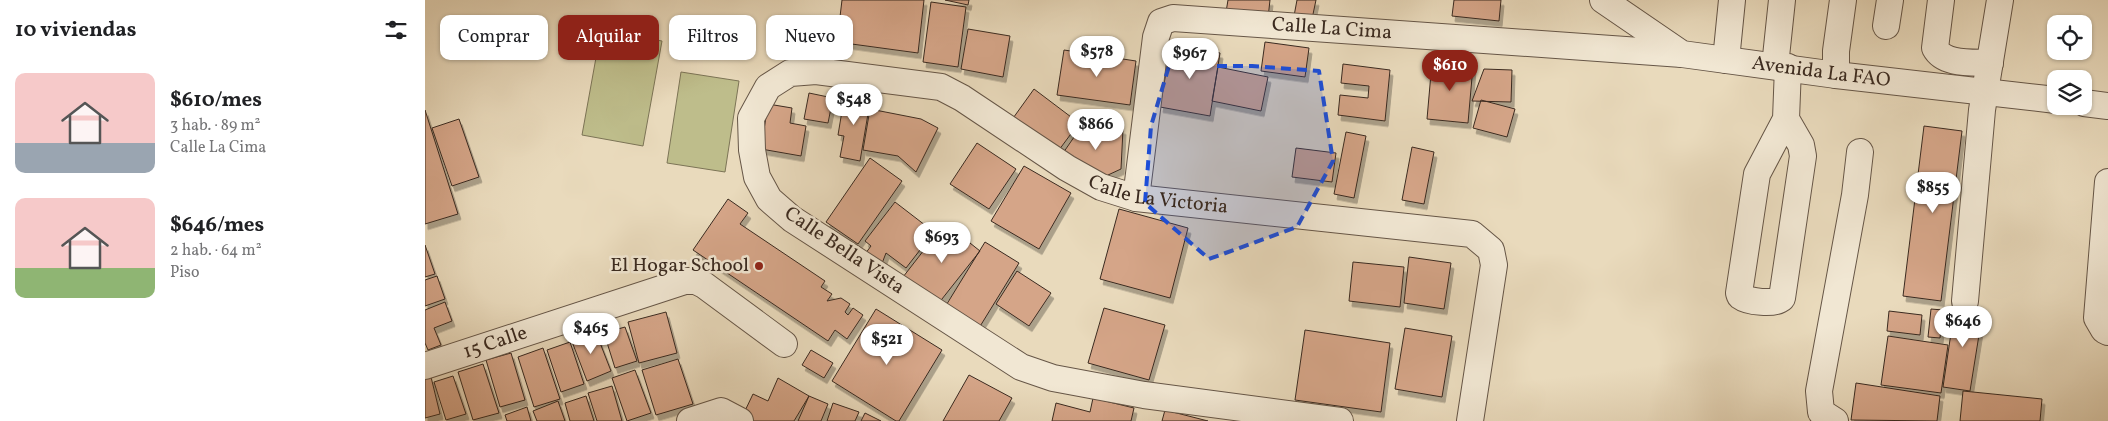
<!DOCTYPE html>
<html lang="es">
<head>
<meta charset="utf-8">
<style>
  body { margin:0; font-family:Vollkorn,serif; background:#f6f6f6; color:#202124; height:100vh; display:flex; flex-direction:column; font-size:19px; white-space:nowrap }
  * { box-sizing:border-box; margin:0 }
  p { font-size:16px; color:#757577 }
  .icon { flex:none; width:28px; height:28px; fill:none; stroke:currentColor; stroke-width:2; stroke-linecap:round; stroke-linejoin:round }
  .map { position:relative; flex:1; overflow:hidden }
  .details { display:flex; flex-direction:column; background:#fff; width:425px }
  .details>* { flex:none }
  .top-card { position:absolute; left:15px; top:15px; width:475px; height:45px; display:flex; gap:10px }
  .fabs { position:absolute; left:1622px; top:15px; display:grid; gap:10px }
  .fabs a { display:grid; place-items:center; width:45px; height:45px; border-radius:10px; background:#fff; box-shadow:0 1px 4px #0004; font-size:25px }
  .price { position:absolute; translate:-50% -42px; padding:0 11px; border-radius:18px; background:#fff; color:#222; font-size:16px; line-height:32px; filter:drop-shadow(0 1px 2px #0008) }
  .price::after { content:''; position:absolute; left:50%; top:30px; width:15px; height:11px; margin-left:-8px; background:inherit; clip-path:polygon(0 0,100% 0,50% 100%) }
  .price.current { background:#8f2418; color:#fff }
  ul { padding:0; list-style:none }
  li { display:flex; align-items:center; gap:15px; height:125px; padding:0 15px }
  li span { display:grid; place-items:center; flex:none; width:140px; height:100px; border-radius:10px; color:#555 }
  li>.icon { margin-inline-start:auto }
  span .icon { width:60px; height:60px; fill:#fffc; stroke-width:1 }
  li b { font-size:21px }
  h2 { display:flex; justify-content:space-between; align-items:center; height:60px; padding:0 15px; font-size:21px }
  .chip { padding:0 18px; border-radius:10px; background:#fff; box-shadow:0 1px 4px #0004; font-size:18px; line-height:45px }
  .chip.current { background:#8f2418; color:#fff }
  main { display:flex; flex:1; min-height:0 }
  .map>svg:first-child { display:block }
  .green { fill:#bebd8b; stroke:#7c7456 }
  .building { fill:#d5a588; stroke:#3a2a20; filter:url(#shadow) }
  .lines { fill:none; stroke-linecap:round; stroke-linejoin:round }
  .minor-casing { stroke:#665647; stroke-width:28 }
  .minor { stroke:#f1e7d3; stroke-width:26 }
  .marked { fill:#1d4ed8; fill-opacity:0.2; stroke:#1d4ed8; stroke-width:4; stroke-dasharray:10 6; stroke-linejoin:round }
  .poi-dot { fill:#8f2418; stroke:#f1e7d3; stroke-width:2 }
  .labels { text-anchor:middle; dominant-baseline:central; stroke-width:5; stroke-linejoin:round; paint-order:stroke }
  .street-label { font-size:20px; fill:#3a2a20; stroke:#f1e7d3 }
  .poi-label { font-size:20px; fill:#3a2a20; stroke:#f1e7d3; text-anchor:end }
</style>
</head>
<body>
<main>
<section class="details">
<h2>10 viviendas<svg class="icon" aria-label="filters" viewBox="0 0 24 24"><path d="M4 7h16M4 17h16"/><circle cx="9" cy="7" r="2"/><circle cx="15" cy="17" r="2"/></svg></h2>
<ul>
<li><span style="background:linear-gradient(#f6c9c9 70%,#9aa5b1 0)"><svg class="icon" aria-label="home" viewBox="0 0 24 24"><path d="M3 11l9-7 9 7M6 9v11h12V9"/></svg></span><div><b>$610/mes</b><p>3 hab. · 89 m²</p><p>Calle La Cima</p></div></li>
<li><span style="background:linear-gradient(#f6c9c9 70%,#8fb573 0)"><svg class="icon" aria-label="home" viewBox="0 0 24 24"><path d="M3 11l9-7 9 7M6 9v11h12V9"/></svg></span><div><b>$646/mes</b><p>2 hab. · 64 m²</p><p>Piso</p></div></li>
</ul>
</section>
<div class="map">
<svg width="1683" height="421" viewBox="0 0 1683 421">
  <defs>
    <filter id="shadow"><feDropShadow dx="3" dy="5.5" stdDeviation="0" flood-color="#0004"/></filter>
  </defs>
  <rect width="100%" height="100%" fill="#e9dabc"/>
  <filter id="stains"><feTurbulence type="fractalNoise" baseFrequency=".004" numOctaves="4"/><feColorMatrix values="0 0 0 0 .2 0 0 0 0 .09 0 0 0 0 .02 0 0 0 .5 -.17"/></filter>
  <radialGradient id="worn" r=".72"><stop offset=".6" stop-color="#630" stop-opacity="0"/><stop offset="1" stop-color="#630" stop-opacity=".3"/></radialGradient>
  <!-- green -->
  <path class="green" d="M176 30 237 41 218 146 157 135Z
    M256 72 314 81 300 172 242 163Z"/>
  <!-- building -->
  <path class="building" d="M417 0H499L493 53 412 42Z
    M520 0H544L543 5Z
    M803 0H845L843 18 801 12Z
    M872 0H891L887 19 869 16Z
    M1029 0H1076L1074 21 1027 16Z
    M506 2 541 7 533 67 498 62Z
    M543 29 585 36 578 77 536 69Z
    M840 42 884 48 880 77 836 71Z
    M746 44 795 53 785 116 735 107Z
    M639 50 711 61 705 105 632 95Z
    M1007 62 1048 66 1043 123 1002 119Z
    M918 64 965 70 960 121 913 115 915 95 943 98 944 86 916 83Z
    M793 67 843 77 836 111 787 101Z
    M1059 69 1087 70 1086 102 1047 101Z
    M609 89 654 123 631 154 586 121Z
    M426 92 446 96 435 161 415 157 419 136 413 135 417 111 422 112Z
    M384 93 408 98 403 123 379 119Z
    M1056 100 1090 109 1082 137 1048 128Z
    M343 104 367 108 365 123 381 126 376 156 336 149Z
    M445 109 496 119 513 128 491 172 473 156 438 150Z
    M0 110 33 214 0 224Z
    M34 119 54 177 27 186 7 128Z
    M1499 126 1537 131 1516 301 1478 296Z
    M656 127 698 129 696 169 670 181 636 156Z
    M921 132 941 136 929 198 909 194Z
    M552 143 591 169 564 209 525 184Z
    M987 147 1009 152 999 204 977 200Z
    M871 148 911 153 907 182 867 177Z
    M445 158 477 181 433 244 401 222Z
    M599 166 646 193 614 249 566 221Z
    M303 199 323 213 315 224 400 281 396 287 407 294 402 301 416 298 425 304 420 312 423 315 428 308 438 315 422 339 410 330 403 341 268 250Z
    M470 202 509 232 481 268 461 253 456 266 440 254 446 246 440 241Z
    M694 209 763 228 745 298 675 279Z
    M520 223 555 251 513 304 478 277Z
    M560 242 594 263 554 328 520 307Z
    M0 245 10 274 0 277Z
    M984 257 1026 263 1019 309 979 303Z
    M928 262 979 267 975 307 924 301Z
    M592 271 626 293 604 326 571 304Z
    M12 276 20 299 0 306V280Z
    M20 302 27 321 9 328 16 345 3 350 0 343V310Z
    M1530 306 1558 310 1545 391 1518 387Z
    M679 308 740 325 724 380 663 363Z
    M451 309 517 350 474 421H471L407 381Z
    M1506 309 1518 310 1515 338 1503 337Z
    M1464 311 1497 315 1495 335 1462 331Z
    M241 312 252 353 214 363 203 322Z
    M200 327 212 361 190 368 179 333Z
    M980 328 1027 336 1017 397 970 389Z
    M170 330 186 371 162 381 146 339Z
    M880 330 965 343 956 412 870 400Z
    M1463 336 1523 345 1516 393 1456 385Z
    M145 342 159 384 136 392 122 350Z
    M118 348 135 399 109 407 93 357Z
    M386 350 408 363 399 378 377 365Z
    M86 353 100 400 75 407 61 360Z
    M253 359 268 404 231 415 217 370Z
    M58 364 74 413 48 420 33 372Z
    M210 370 226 413 202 421 187 378Z
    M544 375 587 398 574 421H518Z
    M28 376 41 414 21 420 9 382Z
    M6 377 15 414 0 418V379Z
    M353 378 384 396 369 421H329L318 415 328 394 343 401Z
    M1431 383 1515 396 1512 421 1426 420Z
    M187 386 197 421H172L163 393Z
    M1538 391 1617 399 1615 421H1535Z
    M161 396 169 421H145L140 403Z
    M384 396 403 404 396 421H373Z
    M668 398 709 408 706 421H627L631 403 665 412Z
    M133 401 140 421H112L108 411Z
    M408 403 434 412 430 421H402Z
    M102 407 106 421H82L80 415Z
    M740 410 783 421H737Z
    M440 413 456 421H436Z"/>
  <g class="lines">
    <!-- minor casing -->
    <g class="minor-casing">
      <g id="minor">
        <path id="s1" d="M1178 0 1257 54 1411 75 1631 100"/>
        <path d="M1516 0 1510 48C1519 65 1547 62 1565 63"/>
        <path d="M1461 26 1465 0"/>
        <path d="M1301 60 1307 0"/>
        <path d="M1350 66 1357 0"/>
        <path d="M1411 75V51L1418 0"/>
        <path d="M1659 103 1683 106"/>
        <path d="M1361 119 1332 174 1314 293 1315 296C1323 302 1350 305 1357 298L1378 156 1376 145 1361 119 1363 67"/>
        <path d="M1683 182 1672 318 1679 330 1683 332"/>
        <path id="s2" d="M711 198 731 37 736 22 748 18 1257 54"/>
        <path d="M1540 301 1557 110 1575 0"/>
        <path id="s3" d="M0 366 260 281H271L279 285 359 344"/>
        <path d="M265 421 296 411 315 421"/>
        <path id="s4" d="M915 421 719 395 628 378 596 367 367 219 344 199 332 177 327 150 326 118 343 87 365 73 391 71 516 87 537 98 642 168 676 187 711 198 1047 234 1066 250 1069 265 1045 421"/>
        <path d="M1410 421 1396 412 1394 391 1430 195 1435 152"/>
      </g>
    </g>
    <!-- minor -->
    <use href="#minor" class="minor"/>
  </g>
  <!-- marked area -->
  <path class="marked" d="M744 66H827L894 71 908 161 872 227 784 259 720 203 726 126Z"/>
  <!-- markers -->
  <circle class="poi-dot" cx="334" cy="266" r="5"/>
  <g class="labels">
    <!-- street labels -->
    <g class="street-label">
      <text stroke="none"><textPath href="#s2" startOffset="350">Calle La Cima</textPath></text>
      <text stroke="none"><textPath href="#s1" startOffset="236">Avenida La FAO</textPath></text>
      <text stroke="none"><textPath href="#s4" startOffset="1172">Calle La Victoria</textPath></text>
      <text transform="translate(419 251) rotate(34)">Calle Bella Vista</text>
      <text stroke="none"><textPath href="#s3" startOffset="74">15 Calle</textPath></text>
    </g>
    <!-- poi labels -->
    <g class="poi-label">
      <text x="324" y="266">El Hogar School</text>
    </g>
  </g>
  <rect width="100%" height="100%" filter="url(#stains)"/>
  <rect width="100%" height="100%" fill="url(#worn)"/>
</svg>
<div class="fabs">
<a><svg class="icon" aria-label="locate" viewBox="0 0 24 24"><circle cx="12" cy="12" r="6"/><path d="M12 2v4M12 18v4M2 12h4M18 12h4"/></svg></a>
<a><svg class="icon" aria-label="layers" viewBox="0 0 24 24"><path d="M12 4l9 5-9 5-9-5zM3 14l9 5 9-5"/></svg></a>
</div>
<b class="price" style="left:672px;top:78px">$578</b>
<b class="price" style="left:765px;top:80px">$967</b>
<b class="price current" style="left:1025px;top:92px">$610</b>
<b class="price" style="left:429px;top:126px">$548</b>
<b class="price" style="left:671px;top:151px">$866</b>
<b class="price" style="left:1508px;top:214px">$855</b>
<b class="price" style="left:517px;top:264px">$693</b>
<b class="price" style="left:1538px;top:348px">$646</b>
<b class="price" style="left:166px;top:355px">$465</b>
<b class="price" style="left:462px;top:366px">$521</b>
<div class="top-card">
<a class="chip">Comprar</a>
<a class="chip current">Alquilar</a>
<a class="chip">Filtros</a>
<a class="chip">Nuevo</a>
</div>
</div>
</main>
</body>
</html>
